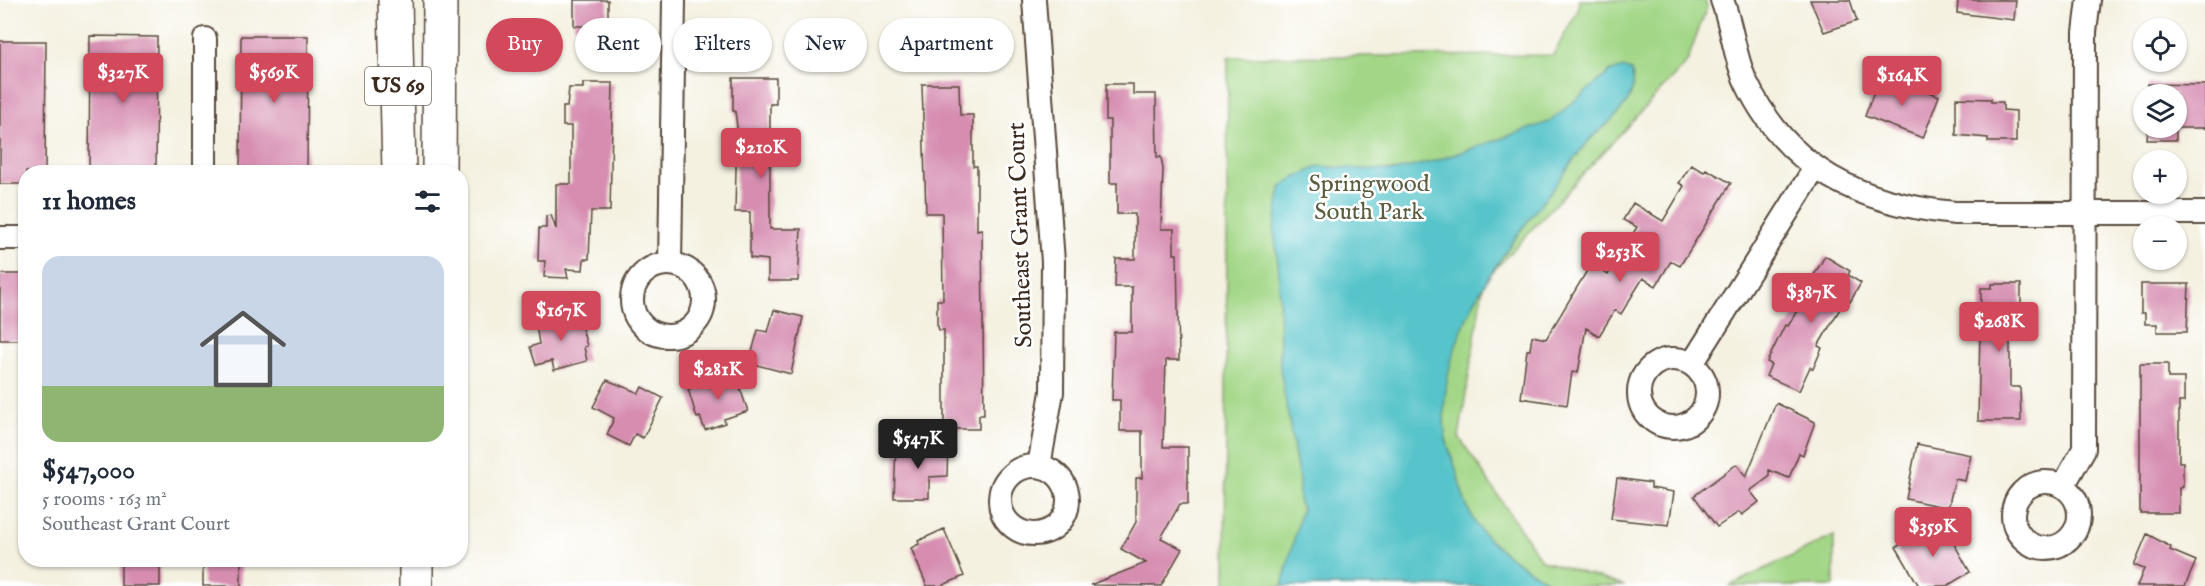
<!DOCTYPE html>
<html lang="en">
<head>
<meta charset="utf-8">
<style>
  body { margin:0; font-family:"IM FELL English",serif; background:#f6f6f7; color:#1f2937; height:100vh; display:flex; flex-direction:column; font-size:22px; white-space:nowrap }
  * { box-sizing:border-box; margin:0 }
  p { font-size:20px; color:#747a83 }
  .icon { flex:none; width:33px; height:33px; fill:none; stroke:currentColor; stroke-width:2; stroke-linecap:round; stroke-linejoin:round }
  .map { position:relative; flex:1; overflow:hidden }
  .side { position:absolute; left:18px; top:165px; width:450px; height:402px; display:flex; flex-direction:column; background:#fff; border-radius:24px; box-shadow:0 2px 4px #0004 }
  .side>* { flex:none }
  .banner { position:absolute; left:486px; top:18px; width:570px; height:54px; display:flex; gap:12px }
  .tools { position:absolute; left:2133px; top:18px; display:grid; gap:12px }
  .tools a { display:grid; place-items:center; width:54px; height:54px; border-radius:50%; background:#fff; box-shadow:0 2px 4px #0004; font-size:30px }
  .price { position:absolute; translate:-50% -51px; padding:0 14px; border-radius:6px; background:#d1495b; color:#fff; font-size:20px; line-height:39px; filter:drop-shadow(0 2px 3px #0008) }
  .price::after { content:''; position:absolute; left:50%; top:36px; width:18px; height:14px; margin-left:-9px; background:inherit; clip-path:polygon(0 0,100% 0,50% 100%) }
  .price.active { background:#222; color:#fff }
  ul { padding:0; list-style:none }
  li { display:grid; align-content:center; gap:12px; height:318px; padding:0 24px }
  li+li { border-top:2px solid #e0e1e3 }
  li span { display:grid; place-items:center; height:186px; border-radius:18px; color:#555 }
  li>.icon { margin-inline-start:auto }
  span .icon { width:108px; height:108px; fill:#fffc; stroke-width:1 }
  li b { font-size:26px }
  h2 { display:flex; justify-content:space-between; align-items:center; height:72px; padding:0 24px; font-size:26px }
  .tag { padding:0 21px; border-radius:27px; background:#fff; box-shadow:0 2px 4px #0004; font-size:21px; line-height:54px }
  .tag.active { background:#d1495b; color:#fff }
  .map>svg:first-child { display:block }
  .green { fill:#a3d787; stroke:#6f8052; stroke-width:1.5 }
  .water { fill:#57c4ca; stroke:#497774; stroke-width:1.5 }
  .building { fill:#d68db0 }
  .lines { fill:none; stroke-linecap:round; stroke-linejoin:round }
  .street-casing { stroke:#57483b; stroke-width:26 }
  .primary-casing { stroke:#57483b; stroke-width:36 }
  .street { stroke:#fff; stroke-width:22 }
  .primary { stroke:#fff; stroke-width:33 }
  .labels { text-anchor:middle; dominant-baseline:central; stroke-width:5; stroke-linejoin:round; paint-order:stroke }
  .shield { fill:#fff; stroke:#766a62; stroke-width:1.5 }
  .shield-label { font-size:22px; font-weight:bold; fill:#3b2a1e }
  .park-label { font-size:24px; fill:#5a5e3e; stroke:#fff }
  .street-label { font-size:24px; fill:#3b2a1e; stroke:#fff }
</style>
</head>
<body>
<div class="map">
<svg width="2205" height="586" viewBox="0 0 2205 586">
  <rect width="100%" height="100%" fill="#fff"/>
  <filter id="ink" filterUnits="userSpaceOnUse"><feTurbulence type="fractalNoise" baseFrequency=".0167" numOctaves="2"/><feDisplacementMap in="SourceGraphic" scale="12" xChannelSelector="R" yChannelSelector="G"/><feConvolveMatrix kernelMatrix="1 2 1 2 8 2 1 2 1" color-interpolation-filters="sRGB"/></filter>
  <filter id="wash" filterUnits="userSpaceOnUse"><feTurbulence type="fractalNoise" baseFrequency=".008" numOctaves="4" result="noise"/><feDisplacementMap in="SourceGraphic" scale="24" xChannelSelector="R" yChannelSelector="G"/><feGaussianBlur stdDeviation="1.35" result="paint"/><feColorMatrix in="noise" values="0 0 0 0 0 0 0 0 0 0 0 0 0 0 0 0 0 1.4 0 .05"/><feComposite in="paint" operator="in"/></filter>
  <g filter="url(#wash)">
    <rect width="100%" height="100%" fill="#f4f1e1"/>
    <!-- green -->
    <path class="green" d="M1579 0H1705L1707 7 1687 62 1484 281 1459 437 1541 560 1625 586H1225L1228 57 1553 55 1578 10Z
      M1834 536V586H1729Z"/>
    <!-- water -->
    <path class="water" d="M1625 68 1631 71C1642 103 1606 122 1587 143 1573 159 1562 178 1549 194 1494 262 1436 342 1445 434 1447 445 1452 458 1456 469 1461 489 1466 511 1479 528 1499 554 1528 568 1554 586H1282L1302 508 1299 503V480L1280 368 1279 272 1274 229 1281 188 1289 181 1319 166 1394 171 1438 160 1514 134 1549 122 1611 71Z"/>
    <g id="blocks">
      <!-- building -->
      <path class="building" d="M574 0H608V26H574Z
        M1810 0H1850L1857 21 1824 32Z
        M1958 0H2016L2014 20 1957 13Z
        M90 36 157 37 156 172H89Z
        M241 36H308L307 172H240Z
        M0 41H46L45 172H26V184H0Z
        M733 78H776V104H770V229H801L798 281H768V260L750 258V212H735L737 127 735 111H733Z
        M1879 78 1904 87 1906 83 1939 96 1923 138 1865 116Z
        M583 83H613L610 211H591L589 259H584L583 270 566 269 568 278 544 277 545 261H538L539 228H546V216L551 215 556 229V184H571V126H563V107H567L569 88H583Z
        M922 84H959L960 115H973V166H977V230L982 229 984 415H979V429H944V330H939L937 324V300H943L942 213H926Z
        M1106 84H1133V94H1156L1157 157H1161L1163 169 1161 229H1174V254H1177L1179 360H1166L1163 447H1188V504H1180L1161 538 1182 549 1161 586 1090 585 1146 563 1121 549 1136 522V478H1142V431H1120V400H1112L1114 332H1132V287H1115L1116 259H1135V214H1117V183H1110V120H1106Z
        M2148 84 2205 85V128H2176V140H2147L2148 128H2176V94H2148Z
        M1956 98 1991 99V102H2003V110L2016 111V142H1988V138L1956 135Z
        M1691 165 1704 172 1706 169 1731 183 1680 266 1671 261 1656 286 1643 278 1621 314 1615 310 1599 336 1586 328 1578 373 1572 372 1567 405 1521 398 1527 350H1530L1532 336 1546 339 1591 264 1608 275 1637 227 1623 220 1633 203 1663 221 1684 186 1679 183Z
        M1825 256 1850 271 1848 275 1861 283 1850 302 1845 300 1818 346 1822 348 1813 369 1810 367 1799 391 1766 376 1771 364 1767 362 1785 325 1788 326 1808 292 1805 290Z
        M0 274H26V340H0Z
        M1992 284H2021V336H2010V387H2020L2021 421H1978L1981 288H1992Z
        M2141 284H2189L2187 332H2157V324H2145V313H2141Z
        M577 310 587 346 584 347 587 361 554 370 552 361 536 365 530 347 539 344 536 325Z
        M774 310 803 317 791 374 749 363 758 330 768 332Z
        M2140 364H2168V378H2184V402H2179V462H2183V487L2179 488V513H2140Z
        M735 374 748 411 724 419 725 423 705 430 700 417 697 418 688 389Z
        M607 380 639 393 642 387 663 398 643 438 635 434 629 446 607 435 614 418 593 407Z
        M1776 403 1815 422 1803 455 1799 453 1789 478 1769 470V477L1750 491 1759 502 1742 515 1739 512 1717 527 1694 496 1737 464 1746 477Z
        M1917 444 1971 455 1965 481 1955 479 1948 508 1906 499Z
        M896 446 948 447 947 476 929 477V498H894Z
        M1617 478 1651 483V488L1674 492 1669 525 1611 519Z
        M1941 521 1970 572 1947 586H1919L1896 547Z
        M944 529 964 576 941 586H927L911 548 919 544 918 541Z
        M2147 534 2171 547 2170 550 2196 561 2185 586H2137L2144 569 2134 565Z
        M121 560H160V586H121Z
        M203 562H241V586H203Z"/>
    </g>
  </g>
  <g filter="url(#ink)">
    <use href="#blocks" fill-opacity="0" stroke="#57483b" stroke-width="1.5"/>
    <g class="lines">
      <!-- street casing -->
      <g class="street-casing">
        <path id="street" d="M1034 0 1053 262 1052 392 1039 466
          M1722 0C1732 26 1734 54 1745 80 1787 170 1861 204 1955 213H2205
          M205 39V172
          M0 238H26
          M632 300a36 36 0 1 1 72 0a36 36 0 1 1-72 0Z
          M670 264 674 0
          M1639 393a34 34 0 1 1 68 0a34 34 0 1 1-68 0Z
          M1692 364 1815 168
          M1000 500a34 34 0 1 1 68 0a34 34 0 1 1-68 0Z
          M2013 515a33 33 0 1 1 66 0a33 33 0 1 1-66 0Z
          M2063 486 2084 449 2085 32 2089 0"/>
      </g>
      <!-- primary casing -->
      <g class="primary-casing">
        <path id="primary" d="M395 0 399 172
          M439 172 440 0
          M416 586V560"/>
      </g>
      <!-- street -->
      <use href="#street" class="street"/>
      <!-- primary -->
      <use href="#primary" class="primary"/>
    </g>
  </g>
  <g class="labels">
    <!-- shield labels -->
    <rect class="shield" x="365" y="67" width="66" height="38" rx="4.5"/>
    <g class="shield-label">
      <text x="398" y="86">US 69</text>
    </g>
    <!-- park labels -->
    <g class="park-label">
      <text x="1369" y="184">Springwood<tspan x="1369" dy="28">South Park</tspan></text>
    </g>
    <!-- street labels -->
    <g class="street-label">
      <text transform="translate(1021 235) rotate(-92)">Southeast Grant Court</text>
    </g>
  </g>
</svg>
<div class="tools">
<a><svg class="icon" aria-label="locate" viewBox="0 0 24 24"><circle cx="12" cy="12" r="6"/><path d="M12 2v4M12 18v4M2 12h4M18 12h4"/></svg></a>
<a><svg class="icon" aria-label="layers" viewBox="0 0 24 24"><path d="M12 4l9 5-9 5-9-5zM3 14l9 5 9-5"/></svg></a>
<a>+</a>
<a>−</a>
</div>
<b class="price" style="left:123px;top:104px">$327K</b>
<b class="price" style="left:274px;top:104px">$569K</b>
<b class="price" style="left:1902px;top:107px">$164K</b>
<b class="price" style="left:761px;top:179px">$210K</b>
<b class="price" style="left:1620px;top:283px">$253K</b>
<b class="price" style="left:1811px;top:324px">$387K</b>
<b class="price" style="left:561px;top:342px">$167K</b>
<b class="price" style="left:1999px;top:353px">$268K</b>
<b class="price" style="left:718px;top:401px">$281K</b>
<b class="price active" style="left:918px;top:470px">$547K</b>
<b class="price" style="left:1933px;top:558px">$359K</b>
<div class="banner">
<a class="tag active">Buy</a>
<a class="tag">Rent</a>
<a class="tag">Filters</a>
<a class="tag">New</a>
<a class="tag">Apartment</a>
</div>
<section class="side">
<h2>11 homes<svg class="icon" aria-label="filters" viewBox="0 0 24 24"><path d="M4 7h16M4 17h16"/><circle cx="9" cy="7" r="2"/><circle cx="15" cy="17" r="2"/></svg></h2>
<ul>
<li><span style="background:linear-gradient(#c9d6e8 70%,#8fb573 0)"><svg class="icon" aria-label="home" viewBox="0 0 24 24"><path d="M3 11l9-7 9 7M6 9v11h12V9"/></svg></span><div><b>$547,000</b><p>5 rooms · 163 m²</p><p>Southeast Grant Court</p></div></li>
</ul>
</section>
</div>
</body>
</html>
